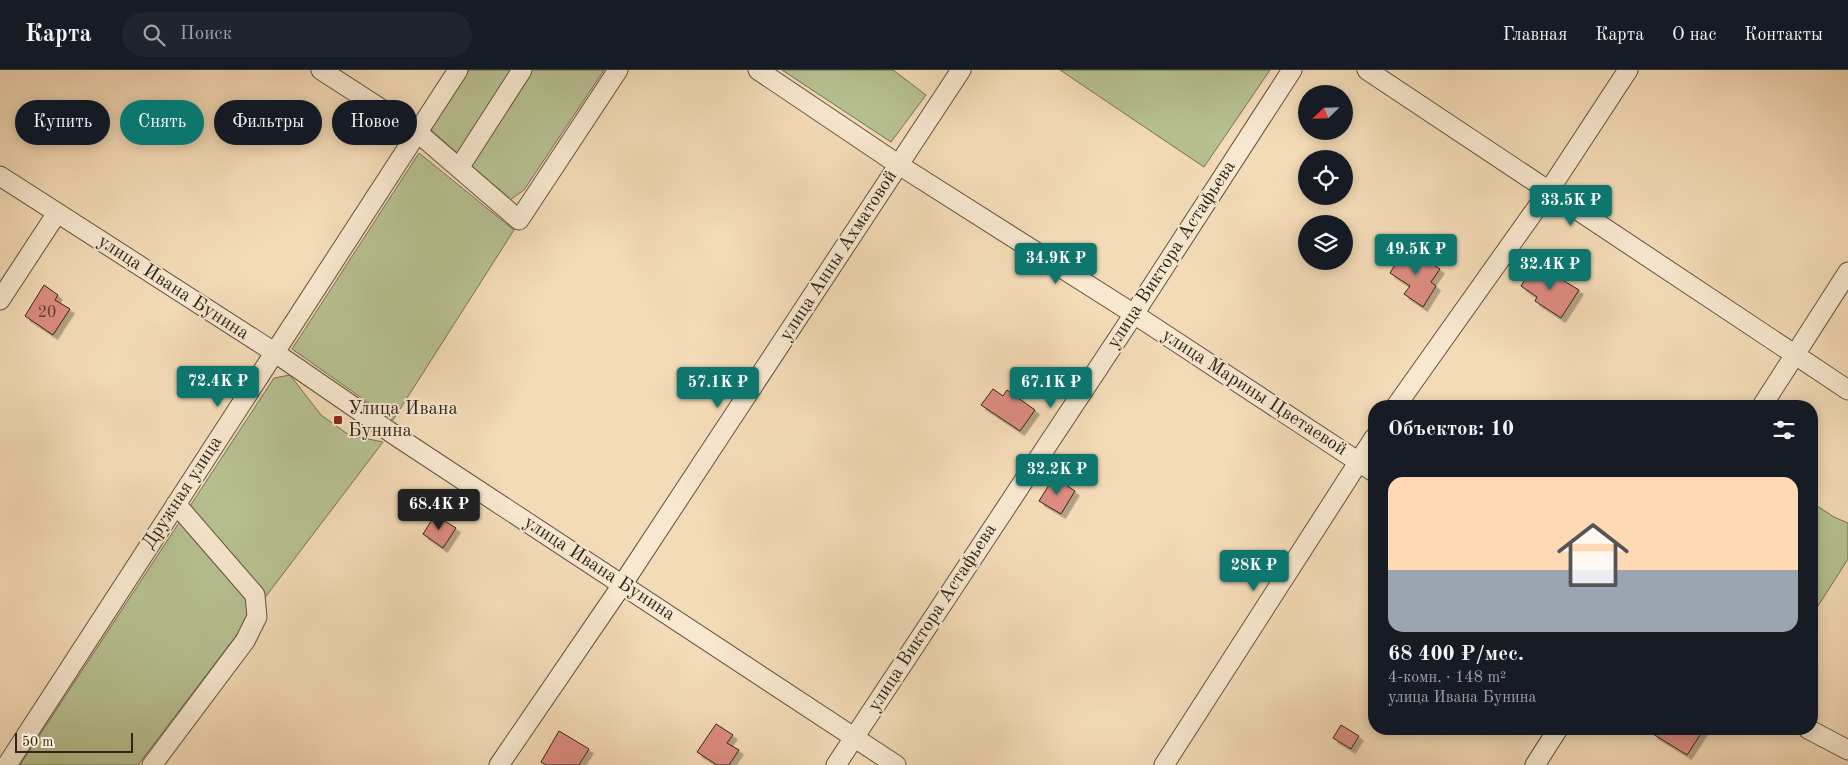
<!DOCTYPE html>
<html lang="ru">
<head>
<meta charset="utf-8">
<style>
  body { margin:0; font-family:"Old Standard TT",serif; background:#20242c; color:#f1f3f6; height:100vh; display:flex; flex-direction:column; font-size:19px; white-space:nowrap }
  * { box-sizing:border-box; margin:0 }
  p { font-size:16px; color:#9ea1a6 }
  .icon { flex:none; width:28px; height:28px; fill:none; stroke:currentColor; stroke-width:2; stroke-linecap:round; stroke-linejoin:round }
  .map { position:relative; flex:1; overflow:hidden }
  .panel { position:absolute; left:1368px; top:330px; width:450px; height:335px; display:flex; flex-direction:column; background:#171b24; border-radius:20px; box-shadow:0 2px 12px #0003 }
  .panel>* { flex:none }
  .top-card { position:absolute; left:15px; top:30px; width:475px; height:45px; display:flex; gap:10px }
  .needle { width:32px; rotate:247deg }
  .controls { position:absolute; left:1298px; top:15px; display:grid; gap:10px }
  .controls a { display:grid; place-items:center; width:55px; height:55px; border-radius:50%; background:#171b24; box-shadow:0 2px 12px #0003; font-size:25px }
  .scale { position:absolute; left:15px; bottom:12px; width:118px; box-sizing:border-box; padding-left:5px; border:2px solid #2f2419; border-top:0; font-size:14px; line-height:18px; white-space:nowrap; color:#2f2419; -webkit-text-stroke:4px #f8e8d0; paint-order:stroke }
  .price { position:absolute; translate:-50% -42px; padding:0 11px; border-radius:5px; background:#0f766e; color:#fff; font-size:16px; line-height:32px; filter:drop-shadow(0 1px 2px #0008) }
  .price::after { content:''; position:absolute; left:50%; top:30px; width:15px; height:11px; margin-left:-8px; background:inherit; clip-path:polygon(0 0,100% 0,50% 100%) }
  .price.current { background:#222; color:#fff }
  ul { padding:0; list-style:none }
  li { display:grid; align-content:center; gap:10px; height:265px; padding:0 20px }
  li+li { border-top:1px solid #363941 }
  li span { display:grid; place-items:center; height:155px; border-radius:15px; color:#555 }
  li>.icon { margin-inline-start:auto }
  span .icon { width:90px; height:90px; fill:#fffc; stroke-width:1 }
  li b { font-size:21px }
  h2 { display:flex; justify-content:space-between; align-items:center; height:60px; padding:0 20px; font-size:21px }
  .tag { padding:0 18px; border-radius:22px; background:#171b24; box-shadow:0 2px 12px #0003; font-size:18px; line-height:45px }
  .tag.current { background:#0f766e; color:#fff }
  header { display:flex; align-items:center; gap:30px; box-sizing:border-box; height:70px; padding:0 25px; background:#171b24; border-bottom:1px solid #363941 }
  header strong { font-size:24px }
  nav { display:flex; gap:28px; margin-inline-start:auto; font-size:18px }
  .search { width:350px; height:45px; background:#20242c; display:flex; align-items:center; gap:12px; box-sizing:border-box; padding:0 18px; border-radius:28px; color:#9ea1a6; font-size:19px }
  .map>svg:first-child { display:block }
  .green { fill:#b7c192; stroke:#737256 }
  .building { fill:#dd8c82; stroke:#2f2419; filter:url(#shadow) }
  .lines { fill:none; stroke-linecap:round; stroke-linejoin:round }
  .minor-casing { stroke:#605240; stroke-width:21 }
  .minor { stroke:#f8e8d0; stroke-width:19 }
  .poi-dot { fill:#8f2418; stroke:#f8e8d0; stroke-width:2 }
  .labels { text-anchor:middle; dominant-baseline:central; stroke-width:4; stroke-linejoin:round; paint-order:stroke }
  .number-label { font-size:16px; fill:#5a3e33 }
  .street-label { font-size:19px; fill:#2f2419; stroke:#f8e8d0 }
  .poi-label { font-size:19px; fill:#2f2419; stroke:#f8e8d0; text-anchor:start }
</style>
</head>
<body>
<header>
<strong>Карта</strong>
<div class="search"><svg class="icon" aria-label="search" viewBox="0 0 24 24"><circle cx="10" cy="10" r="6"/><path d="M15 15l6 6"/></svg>Поиск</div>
<nav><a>Главная</a><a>Карта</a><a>О нас</a><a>Контакты</a></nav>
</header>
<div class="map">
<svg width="1848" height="695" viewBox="0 0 1848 695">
  <defs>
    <filter id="shadow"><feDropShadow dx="4.5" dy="4.5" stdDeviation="0" flood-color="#0004"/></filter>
  </defs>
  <rect width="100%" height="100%" fill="#f4dbb7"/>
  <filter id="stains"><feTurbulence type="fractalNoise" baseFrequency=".004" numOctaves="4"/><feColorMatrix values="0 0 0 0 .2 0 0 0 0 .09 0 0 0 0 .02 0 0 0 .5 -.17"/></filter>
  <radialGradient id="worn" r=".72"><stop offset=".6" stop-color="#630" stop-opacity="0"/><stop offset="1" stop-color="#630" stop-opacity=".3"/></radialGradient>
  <!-- green -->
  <path class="green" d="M469 0H604L524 120 510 130 430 59Z
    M782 0H893L926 25 891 72Z
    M1060 0H1270L1204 97Z
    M419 83 514 160 393 350 292 279Z
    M290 305 321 345 349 365 383 372 138 695H20L274 308Z
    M1811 432 1834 447 1848 453V489L1811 547Z"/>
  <!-- building -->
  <path class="building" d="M1406 177 1440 199 1431 212 1436 216 1423 237 1404 224 1410 216 1390 203Z
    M1533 197 1548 207 1551 203 1579 220 1561 248 1535 231 1537 227 1521 216Z
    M44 215 58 225 55 230 70 239 53 265 25 246Z
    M993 319 1003 326 1007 320 1035 340 1020 361 981 335Z
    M1054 407 1075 421 1061 444 1039 431Z
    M435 445 456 458 443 478 423 464Z
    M716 654 733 665 727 673 739 680 729 695H717L697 682Z
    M1341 655 1359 666 1351 679 1333 668Z
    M1656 659H1704L1687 685 1653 664Z
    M559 661 589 679 579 695H546L541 692Z"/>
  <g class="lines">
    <!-- minor casing -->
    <g class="minor-casing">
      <path id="minor" d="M321 0 417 62 519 150 618 0
        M758 0 899 95 1134 244 1374 402
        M1367 0 1848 320
        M459 98 522 0
        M0 106 274 282 399 368 896 695
        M0 230 57 143
        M1396 336 1548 122 1628 0
        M1762 336 1848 202
        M1808 659 1848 680
        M7 695 458 0
        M152 695 245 571 257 547 255 525 176 434
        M499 695 622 515 961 0
        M836 695 1134 244 1292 0
        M1164 695 1374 368
        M1535 695 1558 659"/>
    </g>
    <!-- minor -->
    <use href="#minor" class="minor"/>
  </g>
  <!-- markers -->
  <rect class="poi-dot" x="333" y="345" width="10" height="10" rx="2.5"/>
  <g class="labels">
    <!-- number labels -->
    <g class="number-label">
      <text x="47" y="243">20</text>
    </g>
    <!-- street labels -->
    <g class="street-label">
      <text transform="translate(1172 185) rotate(-57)">улица Виктора Астафьева</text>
      <text transform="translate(839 186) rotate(-57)">улица Анны Ахматовой</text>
      <text transform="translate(173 218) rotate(33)">улица Ивана Бунина</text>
      <text transform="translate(1254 323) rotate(33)">улица Марины Цветаевой</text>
      <text transform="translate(183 423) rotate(-57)">Дружная улица</text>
      <text transform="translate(599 499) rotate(33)">улица Ивана Бунина</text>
      <text transform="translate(933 548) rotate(-57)">улица Виктора Астафьева</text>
    </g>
    <!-- poi labels -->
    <g class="poi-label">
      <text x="348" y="339">Улица Ивана<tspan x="348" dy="22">Бунина</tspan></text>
    </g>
  </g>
  <rect width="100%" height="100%" filter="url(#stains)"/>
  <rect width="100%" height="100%" fill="url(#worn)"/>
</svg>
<div class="controls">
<a><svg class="needle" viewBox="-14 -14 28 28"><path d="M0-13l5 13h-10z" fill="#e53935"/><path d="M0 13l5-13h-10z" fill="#9ea1a6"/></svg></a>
<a><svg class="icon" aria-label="locate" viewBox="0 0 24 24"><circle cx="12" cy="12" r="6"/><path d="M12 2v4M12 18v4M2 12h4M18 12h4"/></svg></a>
<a><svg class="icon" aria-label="layers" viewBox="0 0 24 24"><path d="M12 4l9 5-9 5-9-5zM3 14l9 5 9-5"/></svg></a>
</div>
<div class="scale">50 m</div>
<b class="price" style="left:1571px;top:157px">33.5K ₽</b>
<b class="price" style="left:1416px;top:206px">49.5K ₽</b>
<b class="price" style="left:1056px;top:215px">34.9K ₽</b>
<b class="price" style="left:1550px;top:221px">32.4K ₽</b>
<b class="price" style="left:218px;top:338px">72.4K ₽</b>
<b class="price" style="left:718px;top:339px">57.1K ₽</b>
<b class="price" style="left:1051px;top:339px">67.1K ₽</b>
<b class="price" style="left:1057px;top:426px">32.2K ₽</b>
<b class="price current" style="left:439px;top:461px">68.4K ₽</b>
<b class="price" style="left:1254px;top:522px">28K ₽</b>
<div class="top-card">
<a class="tag">Купить</a>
<a class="tag current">Снять</a>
<a class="tag">Фильтры</a>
<a class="tag">Новое</a>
</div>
<section class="panel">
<h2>Объектов: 10<svg class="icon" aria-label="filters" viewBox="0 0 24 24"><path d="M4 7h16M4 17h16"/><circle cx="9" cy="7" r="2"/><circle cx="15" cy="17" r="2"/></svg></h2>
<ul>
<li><span style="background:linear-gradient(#ffd9b3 60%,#9aa5b1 0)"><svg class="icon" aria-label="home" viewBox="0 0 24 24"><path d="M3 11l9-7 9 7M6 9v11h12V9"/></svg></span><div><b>68 400 ₽/мес.</b><p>4-комн. · 148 m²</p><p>улица Ивана Бунина</p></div></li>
</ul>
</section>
</div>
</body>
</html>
